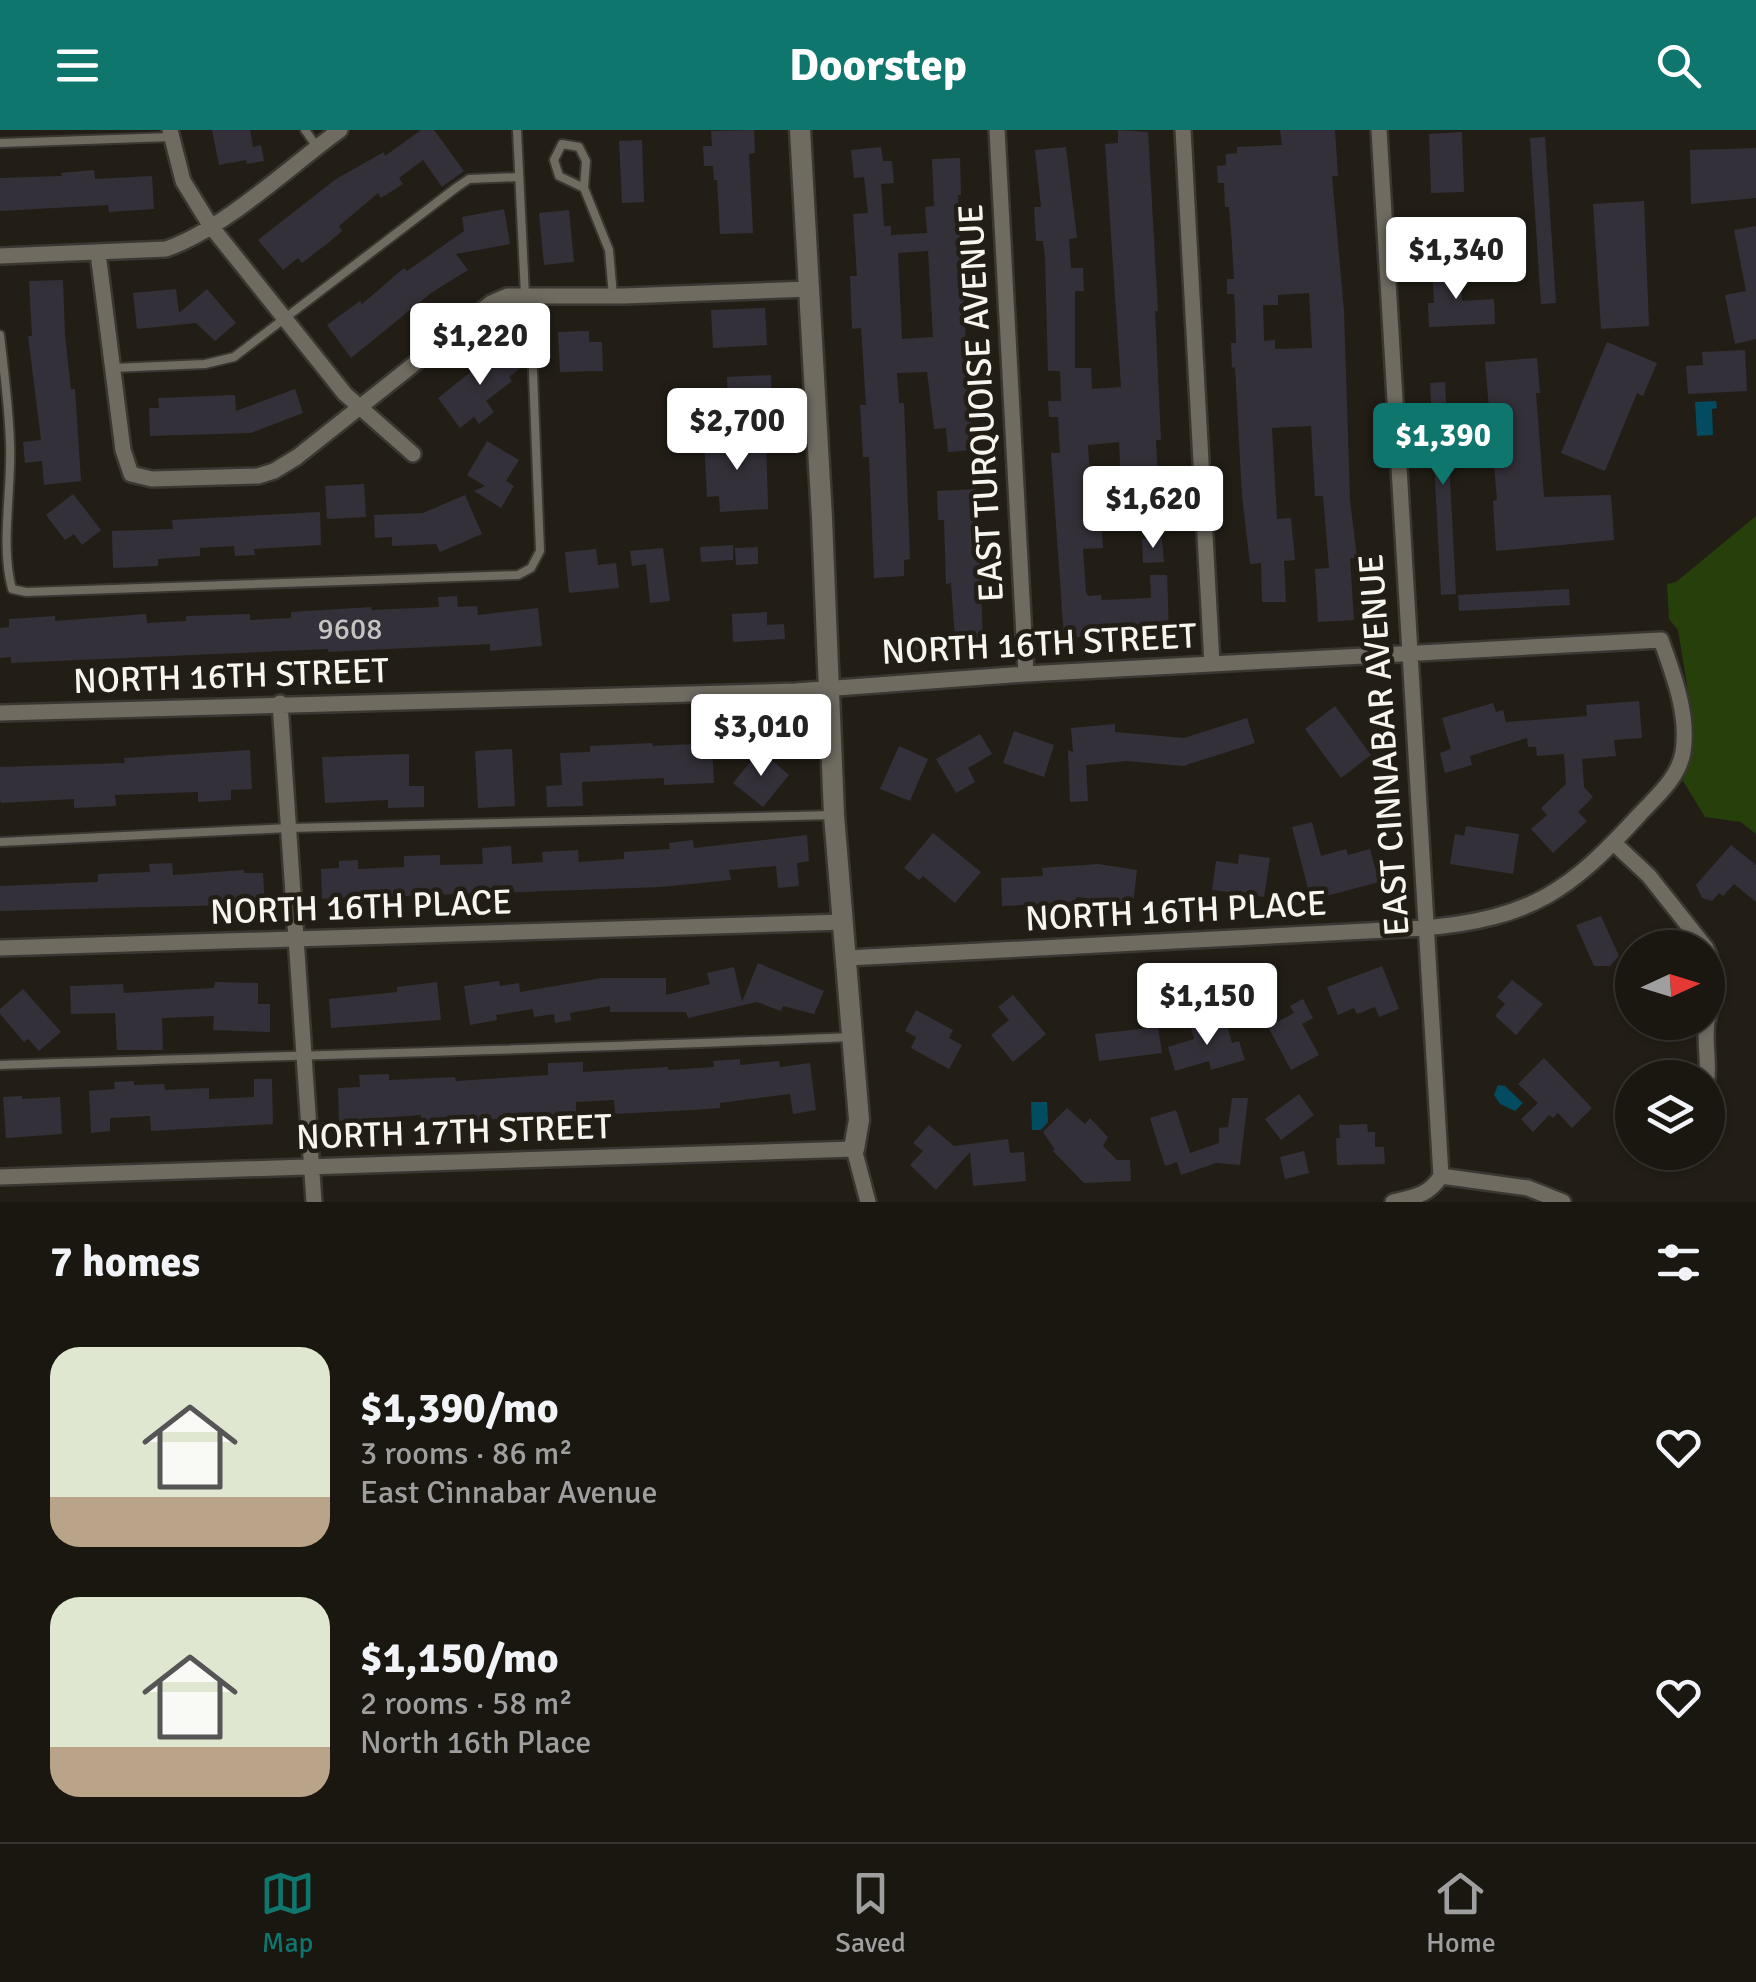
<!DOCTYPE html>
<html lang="en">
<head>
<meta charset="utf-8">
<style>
  body { margin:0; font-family:Signika,sans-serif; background:#231f19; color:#f1f3f6; height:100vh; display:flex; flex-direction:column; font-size:38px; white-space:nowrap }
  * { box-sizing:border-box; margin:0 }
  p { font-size:32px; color:#9f9f9f }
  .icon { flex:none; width:55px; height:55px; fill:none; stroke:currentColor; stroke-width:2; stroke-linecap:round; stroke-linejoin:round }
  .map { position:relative; height:1072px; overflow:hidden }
  .panel { display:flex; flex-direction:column; background:#1a1610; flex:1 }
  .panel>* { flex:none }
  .needle { width:65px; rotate:86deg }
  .fabs { position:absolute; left:1615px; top:800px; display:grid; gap:20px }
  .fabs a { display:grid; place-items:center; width:110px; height:110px; border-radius:50%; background:#1a1610; box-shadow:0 2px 8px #0004,0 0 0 2px #383530; font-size:50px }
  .price { position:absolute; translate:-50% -85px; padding:0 22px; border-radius:10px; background:#fff; color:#222; font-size:32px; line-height:65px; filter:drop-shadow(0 2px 5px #0008) }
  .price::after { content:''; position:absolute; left:50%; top:60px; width:30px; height:22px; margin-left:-15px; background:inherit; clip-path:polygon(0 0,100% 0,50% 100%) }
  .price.active { background:#0f766e; color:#fff }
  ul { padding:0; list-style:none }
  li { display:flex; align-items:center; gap:30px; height:250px; padding:0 50px }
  li span { display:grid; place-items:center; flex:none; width:280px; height:200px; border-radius:30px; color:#555 }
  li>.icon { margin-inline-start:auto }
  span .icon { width:120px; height:120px; fill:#fffc; stroke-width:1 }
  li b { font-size:42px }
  h2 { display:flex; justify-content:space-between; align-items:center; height:120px; padding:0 50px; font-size:42px }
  header { display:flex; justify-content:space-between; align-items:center; height:130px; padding:0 50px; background:#0f766e; color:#fff; font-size:45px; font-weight:800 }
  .tabs { display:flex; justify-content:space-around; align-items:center; height:140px; border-top:2px solid #383530; background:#1a1610; font-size:28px; color:#9f9f9f }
  .tabs a { display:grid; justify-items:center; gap:5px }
  .tabs .active { color:#0f766e }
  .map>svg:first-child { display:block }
  .green { fill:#263f0b }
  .water { fill:#034b60 }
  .building { fill:#343039; fill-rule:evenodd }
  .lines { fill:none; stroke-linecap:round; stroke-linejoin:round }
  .lane-casing { stroke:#3a3732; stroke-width:12 }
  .street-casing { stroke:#3a3732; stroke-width:20 }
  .secondary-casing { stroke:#3a3732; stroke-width:25 }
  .lane { stroke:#6f6b61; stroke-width:8 }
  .street { stroke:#6f6b61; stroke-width:15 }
  .secondary { stroke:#6f6b61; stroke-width:20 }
  .labels { text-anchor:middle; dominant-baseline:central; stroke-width:9; stroke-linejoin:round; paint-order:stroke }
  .number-label { font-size:30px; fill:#c6c4c2 }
  .street-label { font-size:35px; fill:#f7f5ef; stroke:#221e16 }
</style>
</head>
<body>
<header><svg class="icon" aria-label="menu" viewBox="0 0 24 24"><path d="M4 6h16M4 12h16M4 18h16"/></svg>Doorstep<svg class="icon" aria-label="search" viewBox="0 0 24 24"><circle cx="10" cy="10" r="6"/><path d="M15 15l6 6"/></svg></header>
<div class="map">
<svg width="1756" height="1072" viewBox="0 0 1756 1072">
  <rect width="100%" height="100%" fill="#221e16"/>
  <!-- green -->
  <path class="green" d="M1756 386V704L1741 692 1705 687 1680 646 1691 626 1694 598 1678 500 1669 489 1667 454 1676 452Z"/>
  <!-- water -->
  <path class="water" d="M1716 271 1717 278 1712 279 1713 305 1697 306 1695 272Z
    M1498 955 1505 956 1523 973 1515 981 1500 974 1494 965Z
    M1031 972H1047L1048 992 1041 1000H1032Z"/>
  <!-- building -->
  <path class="building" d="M212 0H250L253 17 261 15 264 31 247 34 246 30 219 35Z
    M421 0H434L464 41 442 57 423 30 399 48 403 54 381 68 378 63 339 96 342 101 328 113 302 133 298 128 283 140 258 110 336 49 384 22 385 26Z
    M754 0 755 23 749 24 753 103 720 104 717 50H714L713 36H704L703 16H712L711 1Z
    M1118 0 1148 2 1158 181H1155L1161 310H1156L1159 374 1122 376 1119 312 1088 315 1093 392 1101 391 1103 418 1083 419 1086 462 1088 466 1101 465 1102 470 1151 468 1150 445H1167L1169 501 1064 508 1051 323H1060L1058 287H1049L1048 271H1061L1060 241H1048L1045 128 1043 111H1036L1034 77H1041L1035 20 1066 17 1077 108 1069 109 1071 138H1083L1084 161H1075V238H1091L1092 259 1121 257 1105 14 1118 13Z
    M1280 0H1335L1338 46H1332L1344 181 1350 370 1357 428H1350L1354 490 1318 492 1315 439 1329 438 1323 366H1315L1311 296 1272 298 1277 389 1291 388 1295 430 1284 431 1286 472H1262L1261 433 1250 434 1242 366 1235 237 1232 238 1231 213H1236L1235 177 1234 164H1227V149H1234L1232 114 1229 77H1225L1224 53H1218L1217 36 1226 35V24L1237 23V17L1282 15ZM1309 163 1312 218 1275 219V210L1264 211 1263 175H1278V165Z
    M1462 2 1464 62 1431 63 1429 4Z
    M1545 7 1556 173 1541 174 1530 8Z
    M642 10 644 72 622 73 619 11Z
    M881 17 883 31H892L894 53 881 54 884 96H891V105L927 103 925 77 934 76 932 29 960 28 961 65H958L966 213H971L973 254H968L973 320 948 322 946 298 934 299 927 242 897 243 899 273H904L910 429 904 430V446L874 448 869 327H863L860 275H866L861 198 852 199 850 146H857L853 84 868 83 864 47 854 48 851 20ZM928 121 933 207 902 209 898 123Z
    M1756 18V68L1691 74 1690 20Z
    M94 40 95 49 152 46 154 79 109 82 108 75 0 81V48L62 46 61 43Z
    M1644 71 1649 196 1601 199 1593 74Z
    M504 79 510 114 456 124 468 140 431 163 351 228 327 195 360 171 362 174 404 138 407 141 464 101 462 87Z
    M569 80 574 132 544 135 539 83Z
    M1756 96V209L1735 214 1725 165 1746 161 1734 100Z
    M1460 136 1462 171 1494 169 1495 194 1429 197 1428 173H1434L1432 137Z
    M63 150 65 205 71 259H75L81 351 44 355 42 331 25 333 23 312 41 310 28 206H32L29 151Z
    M176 159 179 183 207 159 236 193 215 211 196 193 137 199 133 163Z
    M765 178 767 215 713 218 711 180Z
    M589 201V212H602L603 241 560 242 558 202Z
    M1607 212 1657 233 1643 266 1637 263 1605 341 1561 323Z
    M506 214 523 236 509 247 512 251 486 271 494 282 479 294 474 287 460 298 438 268Z
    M1745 220 1747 261 1688 264 1686 236 1703 235 1702 222Z
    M1537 228 1540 263H1536L1544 367 1611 365 1614 410 1496 421 1493 371 1497 370 1485 232Z
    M771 245 772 276 728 278 727 247Z
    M1445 252 1456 464 1441 465 1430 253Z
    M295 259 303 283 251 303 150 306 149 278H159L158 268 235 265 236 281Z
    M766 306 768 379 720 382 719 366 707 367 704 310Z
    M487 311 519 330 506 351 514 356 501 378 474 361 485 356 467 345Z
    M364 354 366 387 327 389 325 356Z
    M977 359 983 508 955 509 951 453 946 454 944 390H938L937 361Z
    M73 364 101 400 82 415 74 404 65 410 46 385Z
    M465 365 482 404 440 422 436 414 392 416V407L375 408 374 385 423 383Z
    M320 382 321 415 254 419 255 425 235 426 234 416 200 418V426L158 429V436L113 438 112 401 173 399 172 390Z
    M1162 408 1164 432 1143 433 1142 409Z
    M733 415V430L701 432 700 417Z
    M758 417V434L736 435 735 418Z
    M663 418 670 471 650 473 646 434 632 436 630 421Z
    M596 419 598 435 616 433 619 458 569 463 565 422Z
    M1569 459 1570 475 1459 481 1458 465Z
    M457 466 458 477 477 476 478 485 538 478 542 516 490 521V514L328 522V519L11 533V527L0 528V498L9 497V489L55 486V491L146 484 147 493 186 491V486L250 484V490L291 488V482L371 477 372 480 439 477 438 467Z
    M767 482V495L784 494 785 509 733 512 732 484Z
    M925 505 926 519 909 520 908 506Z
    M1639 571 1642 608 1614 610 1616 626 1582 629 1584 657 1593 667 1578 682 1587 691 1553 723 1531 699 1547 685 1541 678 1566 654 1564 624 1537 626 1536 617H1528L1527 608 1470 626 1472 635 1445 643 1440 623 1451 619 1442 588 1493 573 1496 582 1503 580 1506 592 1587 586 1586 575Z
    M1335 576 1371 625 1341 648 1305 599Z
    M1247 588 1255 613 1183 636 1127 631 1086 635 1088 671 1070 672 1068 620 1073 622 1071 598 1115 594V602L1184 608Z
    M1014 601 1054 615 1044 647 1003 633Z
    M980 604 992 624 968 638 975 652 956 663 936 629Z
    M652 613 653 616 712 613 714 653 664 655V648L582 652 583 676 547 677 546 656 562 655 560 623 590 622V616Z
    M899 616 928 629 910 671 880 659Z
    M512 619 515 676 478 678 475 621Z
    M250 620 252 659 231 660V670L198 672V662L115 665 116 676 74 678V669L1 673 0 670V637L125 633 124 628Z
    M760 620 789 645 763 677 733 653Z
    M409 624V656H424V677L388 678V670L325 673 322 627Z
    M1312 692 1321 726 1346 719 1348 725 1370 719 1379 752 1311 770 1292 697Z
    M1466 696 1519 704 1513 744 1450 734 1455 704 1464 706Z
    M933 703 981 742 955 773 923 746 919 750 904 738Z
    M807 705 809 731 797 733 799 756 778 758 776 736 729 740 731 750 661 757 322 769 321 739 339 738V731L358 730V739L404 737V726L440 725V735L483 734 482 718 511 716 512 734 543 732 542 722 578 720 579 732 624 729V722L670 719 669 713 693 710 694 718Z
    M1731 715 1756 735V772L1734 754 1723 766 1719 763 1712 771 1702 768 1696 755Z
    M1239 724 1270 728 1264 767 1212 760 1216 731 1238 734Z
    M172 733 173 745 244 740V743H263L265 774 0 781V756L98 752V744L150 742 149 734Z
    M1098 734 1137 740 1133 774 1076 767 1077 772 1002 776 1001 748 1043 746 1042 738Z
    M1601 786 1619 826 1610 836H1594L1576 795Z
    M758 833 824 861 814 884 783 876 781 881 757 872 688 888 686 882H610V876L570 883 571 890 555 893 554 884 534 887 533 879 496 885 497 890 470 895 464 856 499 851 500 856 519 853 520 862 602 848H666V865L710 854 707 843 734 837 742 872Z
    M1382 836 1399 879 1379 887 1375 877 1357 884 1354 878 1338 885 1327 857Z
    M1512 850 1543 874 1516 905 1495 886 1505 874 1497 867Z
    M215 852 258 853V874H270V902L213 900 214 886 162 888 163 920H117L115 883 71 884 70 856 123 854 124 863 214 858Z
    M437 852 441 890 331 898 329 869 397 862V857Z
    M23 859 61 902 39 921 28 909 24 912 0 884V879Z
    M1013 865 1046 904 1013 932 991 905 1009 890 998 877Z
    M1303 869 1313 888 1302 894 1319 925 1291 940 1268 897 1294 883 1290 876Z
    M916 880 953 900 949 908 962 915 949 939 911 918 916 907 905 901Z
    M1225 888 1232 913 1239 911 1245 930 1211 940 1209 931 1175 941 1168 917 1194 909 1191 898Z
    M1158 897 1162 923 1099 931 1095 904Z
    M1544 928 1592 978 1572 998 1558 983 1553 988 1549 985 1533 1002 1521 989 1538 973 1518 954Z
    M740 929V935L779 931 780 937 810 933 816 980 793 984 790 964 720 973V978L693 980 615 984 614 970 576 972V986L421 992V985L339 991 338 958 360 957 359 945 389 944V950L455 947 456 951 548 945V933L583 932V942L668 937V940L714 937 713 931Z
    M254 949H272L273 994 151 1001 150 986 110 988V1001L91 1003 89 961 115 959 114 952 134 951V955L164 954 165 960 209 958V969L254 967Z
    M1299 964 1314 985 1281 1010 1265 989Z
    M22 966V969L60 967 62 1004 6 1008 3 967Z
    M1232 968H1248L1240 1035 1216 1033 1181 1045 1177 1032 1165 1036 1150 988 1176 980 1190 1023 1219 1013V998L1228 997Z
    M1067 978 1085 994 1090 988 1108 1007 1103 1016 1117 1030H1130L1131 1051 1084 1053 1052 1020H1055L1043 1002Z
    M1367 994 1368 1002H1375V1017H1384L1385 1034 1337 1035 1336 1008H1340L1339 995Z
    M929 995 954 1016 1008 1009 1010 1023 1024 1022 1026 1051 973 1056 970 1022 936 1060 910 1035 923 1021 913 1013Z
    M1304 1021 1309 1043 1285 1049 1280 1027Z"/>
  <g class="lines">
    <!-- lane casing -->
    <g class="lane-casing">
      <path id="lane" d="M305 0 317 17
        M517 0 525 165
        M0 13 171 7
        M584 58 559 46 554 30 562 14 579 17 586 31 584 58 609 120 613 166
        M0 205C4 241 9 278 10 314 12 360 0 415 12 459L26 462 518 445 531 438 540 421 530 166
        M113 238 205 234 234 227 457 57 469 49 519 47
        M0 712 289 698 834 685
        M0 935C283 925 566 920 849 907"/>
    </g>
    <!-- street casing -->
    <g class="street-casing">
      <path id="street" d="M170 0 183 51 210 95 345 264 413 324
        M997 0 1026 544
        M1183 0 1212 534
        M1379 0 1441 1046C1429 1065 1415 1067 1393 1072
        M98 123 123 320 131 344 152 349 258 346 274 341 297 327 491 173 507 166H624L809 159
        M0 126 166 119C224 99 289 37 340 0
        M280 573 314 1072
        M0 583 796 561 1026 544 1661 510C1673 544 1689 584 1683 622 1679 647 1657 666 1640 684 1570 761 1532 788 1425 798L847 828
        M1614 713 1649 746 1706 818
        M0 818 844 792
        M1708 822 1715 849 1708 889
        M1707 892C1704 912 1709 928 1707 948
        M1441 1046 1528 1058 1563 1072
        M0 1047 854 1019 868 1072"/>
    </g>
    <!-- secondary casing -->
    <g class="secondary-casing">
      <path id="secondary" d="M800 0 822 388 834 685 859 990 854 1019"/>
    </g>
    <!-- lane -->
    <use href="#lane" class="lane"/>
    <!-- street -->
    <use href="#street" class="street"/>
    <!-- secondary -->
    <use href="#secondary" class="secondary"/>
  </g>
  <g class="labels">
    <!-- number labels -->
    <g class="number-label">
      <text x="350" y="499">9608</text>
    </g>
    <!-- street labels -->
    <g class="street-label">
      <text transform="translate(981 273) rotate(-93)">EAST TURQUOISE AVENUE</text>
      <text transform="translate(1039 514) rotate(-3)">NORTH 16TH STREET</text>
      <text transform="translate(231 546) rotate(-2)">NORTH 16TH STREET</text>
      <text transform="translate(1384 615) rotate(-94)">EAST CINNABAR AVENUE</text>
      <text transform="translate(361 777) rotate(-2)">NORTH 16TH PLACE</text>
      <text transform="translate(1176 781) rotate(-3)">NORTH 16TH PLACE</text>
      <text transform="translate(454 1002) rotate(-2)">NORTH 17TH STREET</text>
    </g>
  </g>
</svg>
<div class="fabs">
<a><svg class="needle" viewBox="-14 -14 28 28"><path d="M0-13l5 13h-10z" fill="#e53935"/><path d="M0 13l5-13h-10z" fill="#9f9f9f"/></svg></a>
<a><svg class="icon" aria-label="layers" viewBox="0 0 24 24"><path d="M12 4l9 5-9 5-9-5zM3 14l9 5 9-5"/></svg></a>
</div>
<b class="price" style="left:1456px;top:172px">$1,340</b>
<b class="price" style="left:480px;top:258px">$1,220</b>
<b class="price" style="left:737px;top:343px">$2,700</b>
<b class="price active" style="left:1443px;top:358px">$1,390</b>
<b class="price" style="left:1153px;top:421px">$1,620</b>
<b class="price" style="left:761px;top:649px">$3,010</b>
<b class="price" style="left:1207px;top:918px">$1,150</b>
</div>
<section class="panel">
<h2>7 homes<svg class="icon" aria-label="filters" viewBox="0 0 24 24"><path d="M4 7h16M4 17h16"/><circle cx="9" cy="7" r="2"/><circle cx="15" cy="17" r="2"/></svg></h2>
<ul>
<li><span style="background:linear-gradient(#dfe7d0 75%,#b9a48a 0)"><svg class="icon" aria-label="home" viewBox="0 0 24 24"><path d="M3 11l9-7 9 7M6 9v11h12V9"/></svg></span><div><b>$1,390/mo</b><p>3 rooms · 86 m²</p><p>East Cinnabar Avenue</p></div><svg class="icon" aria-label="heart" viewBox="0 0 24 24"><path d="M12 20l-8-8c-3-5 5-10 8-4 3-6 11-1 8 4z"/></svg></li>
<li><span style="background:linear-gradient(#dfe7d0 75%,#b9a48a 0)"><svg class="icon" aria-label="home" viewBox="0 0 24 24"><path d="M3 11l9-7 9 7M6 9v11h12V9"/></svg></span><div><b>$1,150/mo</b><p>2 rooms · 58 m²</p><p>North 16th Place</p></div><svg class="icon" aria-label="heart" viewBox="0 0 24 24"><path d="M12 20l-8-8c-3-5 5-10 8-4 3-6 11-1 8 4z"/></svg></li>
</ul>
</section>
<nav class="tabs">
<a class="active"><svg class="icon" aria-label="map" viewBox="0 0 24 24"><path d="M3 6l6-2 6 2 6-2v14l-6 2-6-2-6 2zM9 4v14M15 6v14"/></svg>Map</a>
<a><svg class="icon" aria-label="saved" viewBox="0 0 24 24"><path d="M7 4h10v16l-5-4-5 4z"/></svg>Saved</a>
<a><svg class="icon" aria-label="home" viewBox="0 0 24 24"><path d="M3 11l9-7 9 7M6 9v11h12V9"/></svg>Home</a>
</nav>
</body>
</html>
